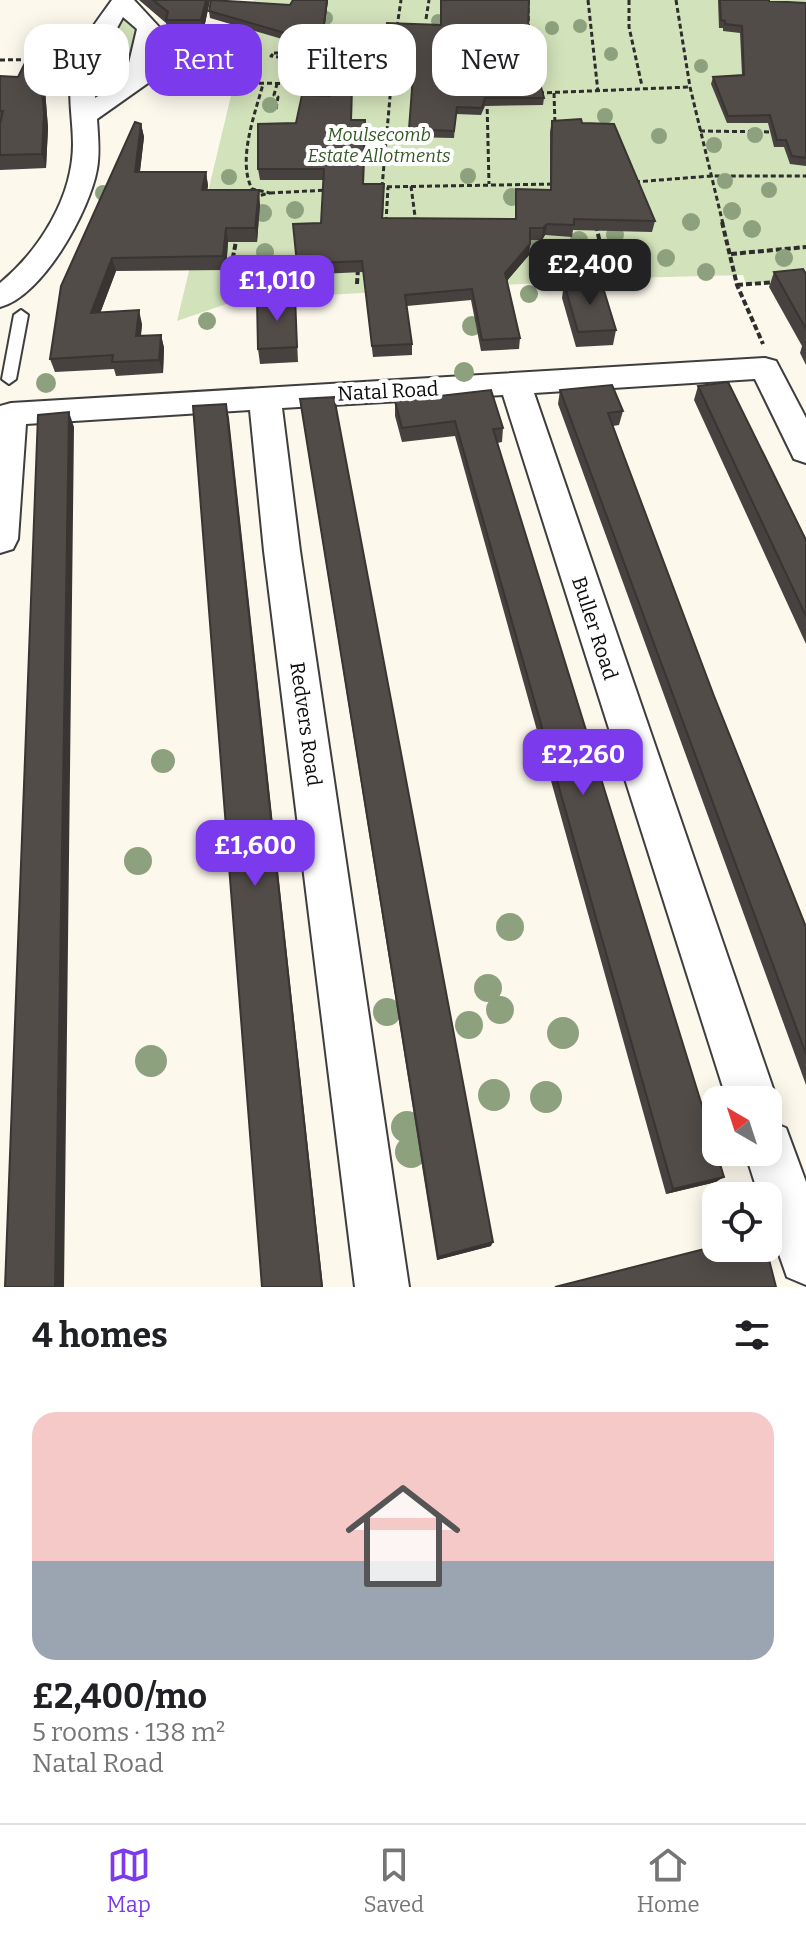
<!DOCTYPE html>
<html lang="en">
<head>
<meta charset="utf-8">
<style>
  body { margin:0; font-family:Bitter,serif; background:#f2f2f2; color:#202124; height:100vh; display:flex; flex-direction:column; font-size:30px; white-space:nowrap }
  * { box-sizing:border-box; margin:0 }
  p { font-size:26px; color:#757577 }
  .icon { flex:none; width:44px; height:44px; fill:none; stroke:currentColor; stroke-width:2; stroke-linecap:round; stroke-linejoin:round }
  .map { position:relative; height:1287px; overflow:hidden }
  .details { display:flex; flex-direction:column; background:#fff; flex:1 }
  .details>* { flex:none }
  .hud { position:absolute; left:24px; top:24px; width:758px; height:72px; display:flex; gap:16px }
  .needle { width:52px; rotate:321deg }
  .buttons { position:absolute; left:702px; top:1086px; display:grid; gap:16px }
  .buttons a { display:grid; place-items:center; width:80px; height:80px; border-radius:16px; background:#fff; box-shadow:0 4px 20px #0003; font-size:40px }
  .price { position:absolute; translate:-50% -68px; padding:0 18px; border-radius:16px; background:#7c3aed; color:#fff; font-size:26px; line-height:52px; filter:drop-shadow(0 2px 4px #0008) }
  .price::after { content:''; position:absolute; left:50%; top:48px; width:24px; height:18px; margin-left:-12px; background:inherit; clip-path:polygon(0 0,100% 0,50% 100%) }
  .price.on { background:#222; color:#fff }
  ul { padding:0; list-style:none }
  li { display:grid; align-content:center; gap:16px; height:424px; padding:0 32px }
  li+li { border-top:2px solid #e0e0e0 }
  li span { display:grid; place-items:center; height:248px; border-radius:24px; color:#555 }
  li>.icon { margin-inline-start:auto }
  span .icon { width:144px; height:144px; fill:#fffc; stroke-width:1 }
  li b { font-size:34px }
  h2 { display:flex; justify-content:space-between; align-items:center; height:96px; padding:0 32px; font-size:34px }
  .pill { padding:0 28px; border-radius:24px; background:#fff; box-shadow:0 4px 20px #0003; font-size:28px; line-height:72px }
  .pill.on { background:#7c3aed; color:#fff }
  .menu { display:flex; justify-content:space-around; align-items:center; height:112px; border-top:2px solid #e0e0e0; background:#fff; font-size:22px; color:#757577 }
  .menu a { display:grid; justify-items:center; gap:4px }
  .menu .on { color:#7c3aed }
  .map>svg:first-child { display:block }
  .green { fill:#d2e2ba }
  .lines { fill:none; stroke-linecap:round; stroke-linejoin:round }
  .lane-casing { stroke:#3e3e3e; stroke-width:4 }
  .street-casing { stroke:#3e3e3e; stroke-width:4 }
  .path-far1 { stroke:#2d2d2d; stroke-width:3; stroke-dasharray:5 3; stroke-linecap:butt }
  .path { stroke:#2d2d2d; stroke-width:4; stroke-dasharray:6 3; stroke-linecap:butt }
  .lane { fill:#fff; fill-rule:evenodd }
  .street { fill:#fff; fill-rule:evenodd }
  .tree { fill:#8ea17e }
  .wall { fill:#47413f }
  .shaded-wall { fill:#393533 }
  .building { fill:#524c49; stroke:#393533; stroke-width:2 }
  .labels { text-anchor:middle; dominant-baseline:central; stroke-width:8; stroke-linejoin:round; paint-order:stroke }
  .far-park-label { font-size:18px; font-style:italic; fill:#335a24; stroke:#fff }
  .street-label { font-size:20px; fill:#0b0b0b; stroke:#fff }
</style>
</head>
<body>
<div class="map">
<svg width="806" height="1287" viewBox="0 0 806 1287">
  <rect width="100%" height="100%" fill="#fdf8ec"/>
  <!-- green -->
  <path class="green" d="M254 0H806V278L746 284 743 275 628 278 238 300 177 321Z
    M121 3 149 28 136 83 96 108 82 86Z"/>
  <g class="lines">
    <!-- lane casing -->
    <g class="lane-casing">
      <path id="lane" d="M21 310 28 315 16 379 9 384 2 379 14 315Z"/>
    </g>
    <!-- street casing -->
    <g class="street-casing">
      <path id="street" d="M112 0H134L160 28 148 83 97 119C98 135 100 152 97 169 90 210 43 296 0 307V283C40 250 73 197 73 144 73 117 66 90 74 64 81 40 98 20 112 0ZM123 17 137 29 125 80 95 98 98 63Z
        M765 358 776 361 806 418V463L794 459 755 379 534 393 777 1100 768 1118V1100H727L503 395 282 408 300 551 409 1287H355L264 551 250 410 26 424 18 539 13 549 0 553V406L11 403Z
        M768 1121 786 1128 806 1182V1285L787 1277 768 1223V1196H759L745 1152H768Z"/>
    </g>
    <!-- path-far1 -->
    <path class="path-far1" d="M528 0 529 71
      M588 0 598 92
      M629 0V27L642 86
      M676 0 690 87 723 224
      M426 19 429 0
      M397 27 401 0
      M274 53H280L279 57 271 56Z
      M0 60 59 59
      M311 65H338
      M251 83 308 84
      M539 93 690 87
      M554 93 555 124
      M487 101 489 184
      M305 102 316 41
      M276 109 278 97 274 95 277 84
      M700 131 777 132
      M635 182 711 176H806
      M411 186 416 224
      M379 187 557 184
      M382 187 394 52
      M270 193 329 190
      M253 197 270 193 252 189C237 160 255 114 263 84
      M386 222 388 187"/>
    <!-- path -->
    <path class="path" d="M722 222 737 285 763 344
      M596 225 607 275
      M731 254 806 247
      M357 284 358 268
      M737 285 776 282
      M226 294 237 236"/>
    <!-- lane -->
    <use href="#lane" class="lane"/>
    <!-- street -->
    <use href="#street" class="street"/>
  </g>
  <!-- trees -->
  <g class="tree">
    <circle cx="326" cy="18" r="7"/>
    <circle cx="438" cy="21" r="7"/>
    <circle cx="580" cy="26" r="7"/>
    <circle cx="552" cy="28" r="7"/>
    <circle cx="349" cy="37" r="7"/>
    <circle cx="530" cy="41" r="7"/>
    <circle cx="611" cy="54" r="7"/>
    <circle cx="255" cy="59" r="7"/>
    <circle cx="701" cy="66" r="7"/>
    <circle cx="189" cy="71" r="8"/>
    <circle cx="226" cy="71" r="8"/>
    <circle cx="314" cy="77" r="8"/>
    <circle cx="270" cy="105" r="8"/>
    <circle cx="605" cy="116" r="8"/>
    <circle cx="755" cy="135" r="8"/>
    <circle cx="659" cy="136" r="8"/>
    <circle cx="714" cy="145" r="8"/>
    <circle cx="468" cy="176" r="8"/>
    <circle cx="229" cy="177" r="8"/>
    <circle cx="725" cy="181" r="8"/>
    <circle cx="769" cy="190" r="8"/>
    <circle cx="103" cy="193" r="8"/>
    <circle cx="512" cy="197" r="9"/>
    <circle cx="295" cy="210" r="9"/>
    <circle cx="732" cy="211" r="9"/>
    <circle cx="263" cy="213" r="9"/>
    <circle cx="691" cy="222" r="9"/>
    <circle cx="752" cy="229" r="9"/>
    <circle cx="615" cy="235" r="9"/>
    <circle cx="579" cy="240" r="9"/>
    <circle cx="536" cy="244" r="9"/>
    <circle cx="639" cy="250" r="9"/>
    <circle cx="265" cy="252" r="9"/>
    <circle cx="666" cy="258" r="9"/>
    <circle cx="784" cy="258" r="9"/>
    <circle cx="706" cy="272" r="9"/>
    <circle cx="291" cy="273" r="9"/>
    <circle cx="529" cy="294" r="9"/>
    <circle cx="207" cy="321" r="9"/>
    <circle cx="472" cy="326" r="10"/>
    <circle cx="464" cy="372" r="10"/>
    <circle cx="46" cy="383" r="10"/>
    <circle cx="163" cy="761" r="12"/>
    <circle cx="138" cy="861" r="14"/>
    <circle cx="510" cy="927" r="14"/>
    <circle cx="488" cy="988" r="14"/>
    <circle cx="500" cy="1010" r="14"/>
    <circle cx="387" cy="1012" r="14"/>
    <circle cx="469" cy="1025" r="14"/>
    <circle cx="563" cy="1033" r="16"/>
    <circle cx="151" cy="1061" r="16"/>
    <circle cx="494" cy="1095" r="16"/>
    <circle cx="546" cy="1097" r="16"/>
    <circle cx="407" cy="1127" r="16"/>
    <circle cx="411" cy="1152" r="16"/>
  </g>
  <!-- wall -->
  <path class="wall" d="M139 0H210L203 33H168L166 23Z
    M293 0H328L322 47 306 46 210 18 209 11 290 5Z
    M718 0H769V1L806 3V166L790 164 784 147H774L768 123H727L711 84 713 77 742 75 740 33 723 31V28H719Z
    M441 25 527 65 544 98 543 105 485 106 481 115 456 114 454 138 409 137 415 56H382V48Z
    M353 43 352 120 365 131 364 184 384 195 383 218 515 219 516 189 550 190V132L552 121 582 123 655 221 652 232 573 230 572 237 545 235 542 240H530L529 255 507 281 520 338 519 349 481 351 471 300 407 306 412 344V355L373 357 363 272 298 275 293 224 321 223 323 180H260L258 169 296 123 330 96Z
    M42 51 48 128 46 168 0 170V76L18 77Z
    M141 124 144 137 140 172H206L208 186 207 190 260 204 257 242H228L226 270 116 271 100 313 142 324 141 336 161 335 164 348 163 373 116 376 114 369 55 372 50 359Z
    M774 272 806 274V365L800 353 802 346 769 287Z
    M564 283 616 330 613 345 576 347 562 298Z
    M295 296 298 362 260 364 258 349Z
    M698 386 806 540V644L694 400Z
    M560 390 623 411 619 425 613 426 714 696 806 927V1085L558 404Z
    M300 399 491 1246 437 1260 302 413Z
    M395 401 503 428 502 442 497 443 716 1182 666 1194 455 436 402 442 395 416Z"/>
  <!-- shaded-wall -->
  <path class="shaded-wall" d="M206 0H210L203 33 201 20Z
    M327 0H328L322 47V40Z
    M38 37 42 51 48 128 46 168 42 154Z
    M141 124 144 137 138 186 135 172Z
    M206 172 208 186 204 204 202 190Z
    M259 190 260 204 257 242 255 228Z
    M547 224 545 235 542 240 543 228Z
    M226 228 228 242 226 270 223 256Z
    M530 244 529 255 504 284 505 273Z
    M112 258 116 271 95 327 91 313Z
    M139 310 142 324 139 350 136 336Z
    M161 335 164 348 163 373 159 360Z
    M226 404 229 418 323 1287H322Z
    M69 412 74 427 64 1287H55Z
    M724 1177 716 1182 666 1194 673 1189Z
    M493 1242 491 1246 437 1260 438 1257Z"/>
  <!-- building -->
  <path class="building" d="M153 0H206L201 20H166L168 12Z
    M211 0 290 5 293 0H327L322 40 306 39 209 11Z
    M441 0H529L527 65H535L544 98H485L482 108 457 107 454 131 409 129 415 49 382 48 387 23 441 25Z
    M720 0H769V1L806 3V158L792 156 786 140H777L770 115 728 116 713 77 744 75 742 26 725 24V21L721 20Z
    M38 37 44 114 42 154 0 155V124L3 111H0V76L18 77Z
    M349 42 353 43 351 120H365L363 184H384L382 218 516 219V189L551 190 552 121 581 119 582 123 614 124 655 221 574 219V225L547 224 543 228H530V244L505 273 520 338 482 340 472 289 405 295 412 344 372 346 362 261 297 264 293 224 321 223 324 169H258V124L296 123 302 95 330 96Z
    M135 122 141 124 135 172H206L202 190H259L255 228H226L223 256 112 258 91 313 139 310 136 336 161 335 159 360 112 362 113 355 50 359 61 286Z
    M803 269 806 274V329L774 272Z
    M601 281 616 330 578 332 564 283Z
    M295 296 297 347 258 349 257 299Z
    M728 382 806 540V616L698 386Z
    M612 385 623 411 608 413 622 451 714 696 806 927V1054L560 390Z
    M491 390 503 428 493 429 724 1177 673 1189 455 421 402 428 395 401Z
    M334 397 493 1242 438 1257 300 399Z
    M226 404 322 1287H262L193 406Z
    M69 412 55 1287H5L38 415Z
    M716 1246V1248H766L776 1287H555Z"/>
  <g class="labels">
    <!-- far-park labels -->
    <g class="far-park-label">
      <text x="379" y="135">Moulsecomb<tspan x="379" dy="21">Estate Allotments</tspan></text>
    </g>
    <!-- street labels -->
    <g class="street-label">
      <text transform="translate(388 391) rotate(-3)">Natal Road</text>
      <text transform="translate(595 628) rotate(72)">Buller Road</text>
      <text transform="translate(306 724) rotate(82)">Redvers Road</text>
    </g>
  </g>
</svg>
<div class="buttons">
<a><svg class="needle" viewBox="-14 -14 28 28"><path d="M0-13l5 13h-10z" fill="#e53935"/><path d="M0 13l5-13h-10z" fill="#757577"/></svg></a>
<a><svg class="icon" aria-label="locate" viewBox="0 0 24 24"><circle cx="12" cy="12" r="6"/><path d="M12 2v4M12 18v4M2 12h4M18 12h4"/></svg></a>
</div>
<b class="price on" style="left:590px;top:307px">£2,400</b>
<b class="price" style="left:277px;top:323px">£1,010</b>
<b class="price" style="left:583px;top:797px">£2,260</b>
<b class="price" style="left:255px;top:888px">£1,600</b>
<div class="hud">
<a class="pill">Buy</a>
<a class="pill on">Rent</a>
<a class="pill">Filters</a>
<a class="pill">New</a>
</div>
</div>
<section class="details">
<h2>4 homes<svg class="icon" aria-label="filters" viewBox="0 0 24 24"><path d="M4 7h16M4 17h16"/><circle cx="9" cy="7" r="2"/><circle cx="15" cy="17" r="2"/></svg></h2>
<ul>
<li><span style="background:linear-gradient(#f6c9c9 60%,#9aa5b1 0)"><svg class="icon" aria-label="home" viewBox="0 0 24 24"><path d="M3 11l9-7 9 7M6 9v11h12V9"/></svg></span><div><b>£2,400/mo</b><p>5 rooms · 138 m²</p><p>Natal Road</p></div></li>
</ul>
</section>
<nav class="menu">
<a class="on"><svg class="icon" aria-label="map" viewBox="0 0 24 24"><path d="M3 6l6-2 6 2 6-2v14l-6 2-6-2-6 2zM9 4v14M15 6v14"/></svg>Map</a>
<a><svg class="icon" aria-label="saved" viewBox="0 0 24 24"><path d="M7 4h10v16l-5-4-5 4z"/></svg>Saved</a>
<a><svg class="icon" aria-label="home" viewBox="0 0 24 24"><path d="M3 11l9-7 9 7M6 9v11h12V9"/></svg>Home</a>
</nav>
</body>
</html>
